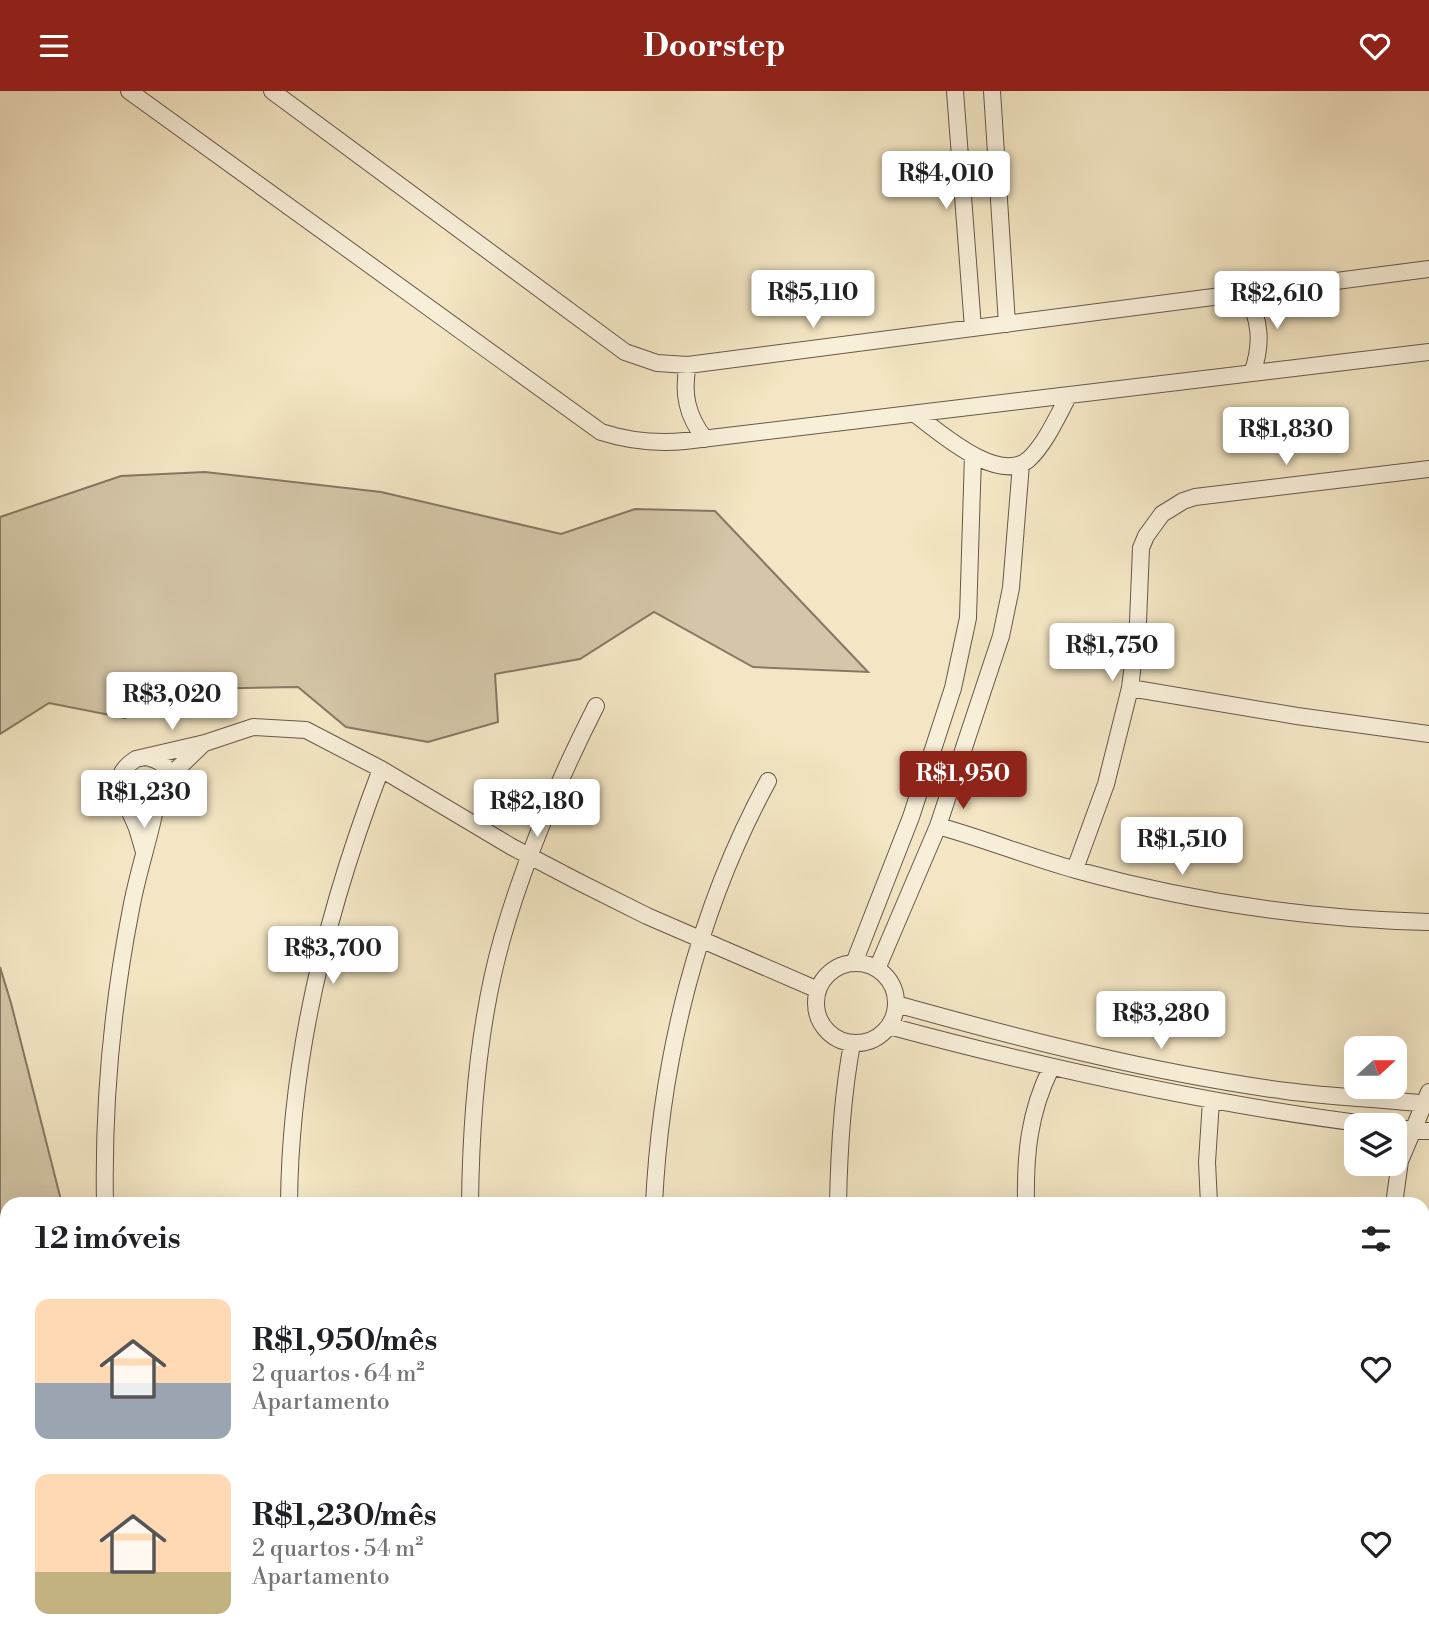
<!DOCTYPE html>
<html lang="pt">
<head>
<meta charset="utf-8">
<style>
  body { margin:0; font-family:"Libre Bodoni",serif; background:#f2f2f2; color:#202124; height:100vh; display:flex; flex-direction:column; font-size:26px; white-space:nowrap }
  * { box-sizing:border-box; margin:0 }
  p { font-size:23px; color:#757577 }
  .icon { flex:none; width:38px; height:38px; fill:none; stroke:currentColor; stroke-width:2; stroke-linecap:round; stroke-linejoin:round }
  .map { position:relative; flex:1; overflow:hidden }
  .drawer { position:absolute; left:0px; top:1106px; width:1430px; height:448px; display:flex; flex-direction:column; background:#fff; border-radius:21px 21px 0 0; box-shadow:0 7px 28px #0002 }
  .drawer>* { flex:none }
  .needle { width:46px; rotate:69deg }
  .controls { position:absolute; left:1344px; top:945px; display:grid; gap:14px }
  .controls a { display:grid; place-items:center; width:63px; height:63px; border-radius:14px; background:#fff; box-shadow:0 7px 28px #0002; font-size:35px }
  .price { position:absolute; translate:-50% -60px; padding:0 16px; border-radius:7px; background:#fff; color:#222; font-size:23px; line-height:46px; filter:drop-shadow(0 2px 4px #0008) }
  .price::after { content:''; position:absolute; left:50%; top:42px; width:21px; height:16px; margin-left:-10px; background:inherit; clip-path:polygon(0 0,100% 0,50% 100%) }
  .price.active { background:#8f2418; color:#fff }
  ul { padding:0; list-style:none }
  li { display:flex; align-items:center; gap:21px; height:175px; padding:0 35px }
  li span { display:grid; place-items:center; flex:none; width:196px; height:140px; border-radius:14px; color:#555 }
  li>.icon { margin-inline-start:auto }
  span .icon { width:84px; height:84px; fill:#fffc; stroke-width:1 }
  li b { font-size:30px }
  h2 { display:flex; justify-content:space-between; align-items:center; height:84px; padding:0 35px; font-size:30px }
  header { display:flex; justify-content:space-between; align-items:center; height:91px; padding:0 35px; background:#8f2418; color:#fff; font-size:32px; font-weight:700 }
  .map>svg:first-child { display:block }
  .green { fill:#d4c6a8; stroke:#857864; stroke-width:2 }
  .water { fill:#b3a68d; stroke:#817462; stroke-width:2 }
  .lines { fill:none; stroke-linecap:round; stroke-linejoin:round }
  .minor-casing { stroke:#66584a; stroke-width:18 }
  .minor { stroke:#f8efd9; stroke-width:16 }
</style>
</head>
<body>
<header><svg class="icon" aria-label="menu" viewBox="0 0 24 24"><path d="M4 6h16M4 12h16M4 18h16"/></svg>Doorstep<svg class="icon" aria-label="heart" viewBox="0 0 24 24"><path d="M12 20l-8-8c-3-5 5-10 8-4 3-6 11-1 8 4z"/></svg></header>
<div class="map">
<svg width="1429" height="1554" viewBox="0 0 1429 1554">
  <rect width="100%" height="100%" fill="#f4e6c4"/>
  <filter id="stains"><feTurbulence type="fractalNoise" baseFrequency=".00286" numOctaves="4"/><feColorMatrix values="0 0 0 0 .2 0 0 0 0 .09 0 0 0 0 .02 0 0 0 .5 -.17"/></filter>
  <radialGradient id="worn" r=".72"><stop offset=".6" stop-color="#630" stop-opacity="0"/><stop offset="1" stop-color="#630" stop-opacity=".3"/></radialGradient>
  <!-- green -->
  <path class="green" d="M205 381 381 401 561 443 635 418 715 420 868 581 753 576 654 521 580 568 495 583 498 631 428 651 346 636 298 596 196 598 125 627 49 612 0 643V426L121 385Z
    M0 876 11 912 62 1113H7V1528L0 1520Z
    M24 1547H171L179 1554H31Z"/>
  <!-- water -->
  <path class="water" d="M0 1520 7 1528V1547H24L31 1554H0Z"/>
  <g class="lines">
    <!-- minor casing -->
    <g class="minor-casing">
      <path id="minor" d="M129 0 601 341C629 350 655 353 685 350L1429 261
        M272 0 625 261 657 272 688 274 1429 178
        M955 0 973 237
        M992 0 1007 233
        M1246 202C1260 228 1263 253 1252 282
        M688 274C682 302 687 325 705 348
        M915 323C938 340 999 395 1029 368 1046 352 1058 324 1069 304
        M1130 597 1297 625 1429 643
        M146 666C159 669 170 675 172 690 173 698 171 705 166 710 141 741 93 695 136 668L205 652 253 636 306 639 381 678 512 756 579 791 647 825 818 899
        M171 684 202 654
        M126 712 137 737 144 761
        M938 735C985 748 1029 766 1076 779 1191 811 1309 828 1429 831
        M1075 778 1106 693 1130 597 1138 531 1141 457 1146 445 1162 423 1183 410 1195 406 1429 378
        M816 912a40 40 0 1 1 80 0a40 40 0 1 1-80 0Z
        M854 872 911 726 953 597 968 527 973 364
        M877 878 938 735 1001 545 1011 497 1021 373
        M896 913C1025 949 1153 982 1286 1000 1333 1006 1381 1008 1429 1013
        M889 935C1049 978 1210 1014 1375 1034
        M1395 1037 1429 1040
        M105 1113C103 1014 112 915 131 818 137 785 148 752 155 719
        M289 1113C290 964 328 816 381 678
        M470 1113C471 1025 478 933 502 848 525 767 558 690 596 615
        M654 1113C661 967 698 819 768 690
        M838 1113C839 1059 842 1006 852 953
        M1026 1113C1025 1063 1029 1022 1051 977
        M1209 1113 1207 1071 1211 1010
        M1394 1113 1400 1070 1429 1001
        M1423 1219 1429 1234
        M1423 1541H1429
        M747 1547 750 1554
        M953 1547 954 1554"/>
    </g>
    <!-- minor -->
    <use href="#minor" class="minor"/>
  </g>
  <rect width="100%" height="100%" filter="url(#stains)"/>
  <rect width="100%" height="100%" fill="url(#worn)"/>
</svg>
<div class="controls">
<a><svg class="needle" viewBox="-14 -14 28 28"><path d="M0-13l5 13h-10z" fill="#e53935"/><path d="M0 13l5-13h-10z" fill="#757577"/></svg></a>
<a><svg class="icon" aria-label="layers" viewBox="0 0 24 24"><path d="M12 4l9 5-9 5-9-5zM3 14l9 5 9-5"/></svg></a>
</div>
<b class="price" style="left:946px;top:120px">R$4,010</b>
<b class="price" style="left:813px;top:239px">R$5,110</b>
<b class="price" style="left:1277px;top:240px">R$2,610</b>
<b class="price" style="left:1286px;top:376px">R$1,830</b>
<b class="price" style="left:1112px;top:592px">R$1,750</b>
<b class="price" style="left:172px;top:641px">R$3,020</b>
<b class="price active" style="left:963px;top:720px">R$1,950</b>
<b class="price" style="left:144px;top:739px">R$1,230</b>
<b class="price" style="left:537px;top:748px">R$2,180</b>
<b class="price" style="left:1182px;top:786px">R$1,510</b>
<b class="price" style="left:333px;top:895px">R$3,700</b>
<b class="price" style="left:1161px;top:960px">R$3,280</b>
<section class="drawer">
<h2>12 imóveis<svg class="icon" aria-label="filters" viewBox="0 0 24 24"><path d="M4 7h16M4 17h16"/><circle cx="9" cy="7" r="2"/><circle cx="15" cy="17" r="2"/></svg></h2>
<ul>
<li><span style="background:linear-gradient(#ffd9b3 60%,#9aa5b1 0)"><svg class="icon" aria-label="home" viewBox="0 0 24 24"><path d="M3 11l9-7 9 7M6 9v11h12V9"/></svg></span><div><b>R$1,950/mês</b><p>2 quartos · 64 m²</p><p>Apartamento</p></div><svg class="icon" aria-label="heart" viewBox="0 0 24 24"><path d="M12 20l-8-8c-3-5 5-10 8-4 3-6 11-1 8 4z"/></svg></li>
<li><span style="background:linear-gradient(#ffd9b3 70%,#c2b280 0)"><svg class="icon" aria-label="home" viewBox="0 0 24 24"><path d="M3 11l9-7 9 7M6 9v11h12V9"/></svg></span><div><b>R$1,230/mês</b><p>2 quartos · 54 m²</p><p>Apartamento</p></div><svg class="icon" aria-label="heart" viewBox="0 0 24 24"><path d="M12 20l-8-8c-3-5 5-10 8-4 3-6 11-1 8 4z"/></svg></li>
</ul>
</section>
</div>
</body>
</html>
